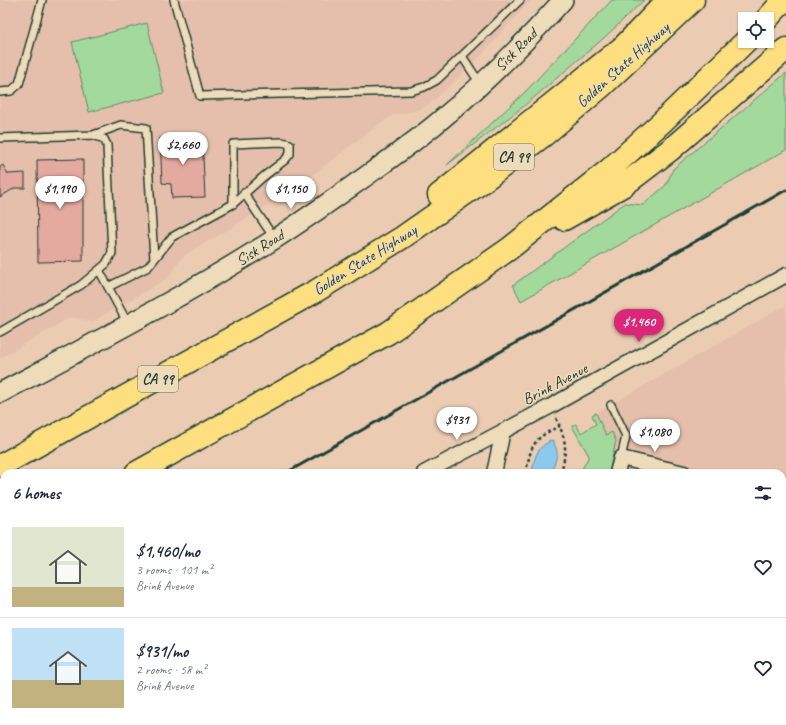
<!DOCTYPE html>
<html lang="en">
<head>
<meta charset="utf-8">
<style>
  body { margin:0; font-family:Caveat,sans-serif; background:#f6f6f7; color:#1f2937; height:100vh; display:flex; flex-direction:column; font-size:15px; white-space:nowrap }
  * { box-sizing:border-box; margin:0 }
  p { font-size:13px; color:#747a83 }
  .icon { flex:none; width:22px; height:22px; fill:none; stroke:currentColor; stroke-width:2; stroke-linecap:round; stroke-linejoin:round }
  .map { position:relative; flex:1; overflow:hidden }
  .sheet { position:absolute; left:0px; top:469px; width:786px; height:256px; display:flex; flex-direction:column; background:#fff; border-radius:12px 12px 0 0; box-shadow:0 1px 3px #0004 }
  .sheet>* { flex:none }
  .controls { position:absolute; left:738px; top:12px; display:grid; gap:8px }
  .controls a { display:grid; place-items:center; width:36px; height:36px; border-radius:0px; background:#fff; box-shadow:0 1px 3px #0004; font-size:20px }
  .price { position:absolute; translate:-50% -34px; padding:0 9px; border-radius:14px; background:#fff; color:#222; font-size:13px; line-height:26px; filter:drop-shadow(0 1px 2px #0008) }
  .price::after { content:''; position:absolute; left:50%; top:24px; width:12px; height:9px; margin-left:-6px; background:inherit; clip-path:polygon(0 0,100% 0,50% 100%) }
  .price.active { background:#db2777; color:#fff }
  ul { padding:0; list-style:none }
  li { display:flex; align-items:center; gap:12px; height:100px; padding:0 12px }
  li+li { border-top:1px solid #e0e1e3 }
  li span { display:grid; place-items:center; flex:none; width:112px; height:80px; border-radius:0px; color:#555 }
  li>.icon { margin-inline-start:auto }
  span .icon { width:48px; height:48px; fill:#fffc; stroke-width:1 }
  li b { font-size:17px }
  h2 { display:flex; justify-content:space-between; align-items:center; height:48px; padding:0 12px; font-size:17px }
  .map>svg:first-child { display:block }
  .built { fill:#e5bfab }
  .green { fill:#a3d99d; stroke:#618b68 }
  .water { fill:#8ccaed; stroke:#6092a3 }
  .building { fill:#e4aaa0; stroke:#1f3d34 }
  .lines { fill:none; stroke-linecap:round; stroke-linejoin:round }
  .service-casing { stroke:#1f3d34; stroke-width:10 }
  .minor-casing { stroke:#1f3d34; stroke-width:17 }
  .secondary-casing { stroke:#1f3d34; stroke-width:22 }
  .motorway-casing { stroke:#1f3d34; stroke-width:25 }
  .path { stroke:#1f3d34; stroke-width:2.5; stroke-dasharray:3 3; stroke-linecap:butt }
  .service { stroke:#eedbb9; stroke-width:7 }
  .minor { stroke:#eedbb9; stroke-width:14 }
  .secondary { stroke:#eedbb9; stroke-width:19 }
  .motorway { stroke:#fedf80; stroke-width:22 }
  .rail { stroke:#1f3d34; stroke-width:3 }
  .labels { text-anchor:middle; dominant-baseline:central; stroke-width:3; stroke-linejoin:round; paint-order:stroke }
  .shield { fill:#eedbb9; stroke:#5d6c5c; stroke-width:1 }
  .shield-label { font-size:15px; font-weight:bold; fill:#1f3d34 }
  .street-label { font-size:16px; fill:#1f3d34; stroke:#eedbb9 }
</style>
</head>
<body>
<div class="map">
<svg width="786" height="725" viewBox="0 0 786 725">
  <rect width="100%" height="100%" fill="#ebccb2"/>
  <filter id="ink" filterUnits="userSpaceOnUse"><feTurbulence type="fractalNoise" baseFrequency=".025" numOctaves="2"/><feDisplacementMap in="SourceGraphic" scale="8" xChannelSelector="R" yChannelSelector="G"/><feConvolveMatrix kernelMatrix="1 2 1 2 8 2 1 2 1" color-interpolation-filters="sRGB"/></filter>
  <g filter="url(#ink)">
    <!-- built -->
    <path class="built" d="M0 0H531L475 62 430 104 419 110 394 115 382 122 306 180 238 224 188 253 181 259 170 276 160 283 92 322 71 317 0 358Z
      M786 305V725H524L525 721H782V473H580L589 456 584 447 606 435 596 413Z"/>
    <!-- green -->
    <path class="green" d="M612 0H644L604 38 524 106 447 165 525 92Z
      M147 23 164 93 89 112 72 42Z
      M786 73V150L521 301 513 285 625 203 643 205 666 185 673 169Z
      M596 413 606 435 612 432 616 441 609 473H580L589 456 572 426 576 424 581 433 596 424 592 415Z"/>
    <!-- water -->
    <path class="water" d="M549 440 554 441V444C561 453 554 463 551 473H532C534 461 536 447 549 442Z"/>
    <!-- building -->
    <path class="building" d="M202 136 205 197 172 198 171 184 162 183 160 138Z
      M83 159V261L38 262 37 160Z
      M3 165 8 174 25 173V188H15L0 197V167Z
      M580 721H656L655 725H579Z"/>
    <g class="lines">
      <!-- service casing -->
      <g class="service-casing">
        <path id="service" d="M174 0 200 96 411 91 424 87 437 80 520 0
          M462 56 481 85
          M0 92 11 91 19 84 42 0
          M0 138 93 135 121 125 146 128 154 259
          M244 193 274 238
          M99 270 128 324
          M108 287 148 267 172 237 233 204 263 177 285 160 290 154V144L282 142 233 144V204
          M0 332 81 285 106 264 112 253 107 145 104 139 93 135
          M611 405 626 436 621 458"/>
      </g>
      <!-- minor casing -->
      <g class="minor-casing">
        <path id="minor" d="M424 473 551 406 786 275
          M494 473 503 431
          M617 473 621 458 684 473
          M782 496 786 497
          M0 696 4 694
          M441 725 442 721
          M557 725 558 721"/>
      </g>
      <!-- secondary casing -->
      <g class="secondary-casing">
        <path id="secondary" d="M0 393C92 344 185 296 273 240 303 221 332 200 362 179 387 161 413 143 437 123 482 86 524 44 563 0"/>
      </g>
      <!-- motorway casing -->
      <g class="motorway-casing">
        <path id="motorway" d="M767 19 784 0
          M439 195 624 46 668 0
          M564 219 624 185 670 150 786 49
          M0 466 316 291 403 237 479 184 544 135 603 85 693 0
          M136 473 388 333 509 249 610 169 662 122 746 41
          M0 549 4 547"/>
      </g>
      <!-- path -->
      <path class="path" d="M556 418C567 442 567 448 561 473
        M526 473C531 445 533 438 560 426
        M475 725V721
        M507 725 508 721"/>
      <!-- service -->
      <use href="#service" class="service"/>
      <!-- minor -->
      <use href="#minor" class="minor"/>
      <!-- secondary -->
      <use href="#secondary" class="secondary"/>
      <!-- motorway -->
      <use href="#motorway" class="motorway"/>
      <!-- rail -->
      <path class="rail" d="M286 473 786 190
        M0 635 4 632"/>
    </g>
  </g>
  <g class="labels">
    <!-- shield labels -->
    <g class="shield">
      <rect x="494" y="144" width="40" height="26" rx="3"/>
      <rect x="138" y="366" width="40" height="26" rx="3"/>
    </g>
    <g class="shield-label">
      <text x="514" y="157">CA 99</text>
      <text x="158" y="379">CA 99</text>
    </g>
    <!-- street labels -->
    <g class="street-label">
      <text transform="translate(516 50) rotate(-45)">Sisk Road</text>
      <text transform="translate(623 65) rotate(-42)">Golden State Highway</text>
      <text transform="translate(260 248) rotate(-32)">Sisk Road</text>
      <text transform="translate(365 260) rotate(-32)">Golden State Highway</text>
      <text transform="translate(555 384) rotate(-28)">Brink Avenue</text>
    </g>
  </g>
</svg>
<div class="controls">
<a><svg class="icon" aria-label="locate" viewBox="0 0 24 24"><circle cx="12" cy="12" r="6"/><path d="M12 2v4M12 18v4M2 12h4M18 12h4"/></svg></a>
</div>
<b class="price" style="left:183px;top:166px">$2,660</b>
<b class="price" style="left:60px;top:210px">$1,190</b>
<b class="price" style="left:291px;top:210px">$1,150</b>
<b class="price active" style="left:639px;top:343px">$1,460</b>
<b class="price" style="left:457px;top:441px">$931</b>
<b class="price" style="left:655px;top:453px">$1,080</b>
<section class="sheet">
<h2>6 homes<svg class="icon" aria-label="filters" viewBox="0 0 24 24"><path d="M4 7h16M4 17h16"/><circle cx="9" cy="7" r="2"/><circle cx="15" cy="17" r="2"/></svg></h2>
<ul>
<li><span style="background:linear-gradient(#dfe7d0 75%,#c2b280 0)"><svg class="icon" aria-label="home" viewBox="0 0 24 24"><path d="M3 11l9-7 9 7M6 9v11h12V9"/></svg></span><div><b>$1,460/mo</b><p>3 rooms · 101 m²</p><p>Brink Avenue</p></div><svg class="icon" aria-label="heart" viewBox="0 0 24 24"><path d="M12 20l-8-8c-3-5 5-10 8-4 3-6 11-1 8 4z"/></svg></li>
<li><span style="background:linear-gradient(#bfe0f5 65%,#c2b280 0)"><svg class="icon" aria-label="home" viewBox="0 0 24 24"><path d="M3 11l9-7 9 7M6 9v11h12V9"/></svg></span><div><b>$931/mo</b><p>2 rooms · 58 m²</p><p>Brink Avenue</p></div><svg class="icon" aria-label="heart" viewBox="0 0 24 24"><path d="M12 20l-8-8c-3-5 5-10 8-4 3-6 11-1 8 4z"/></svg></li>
</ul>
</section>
</div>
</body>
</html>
